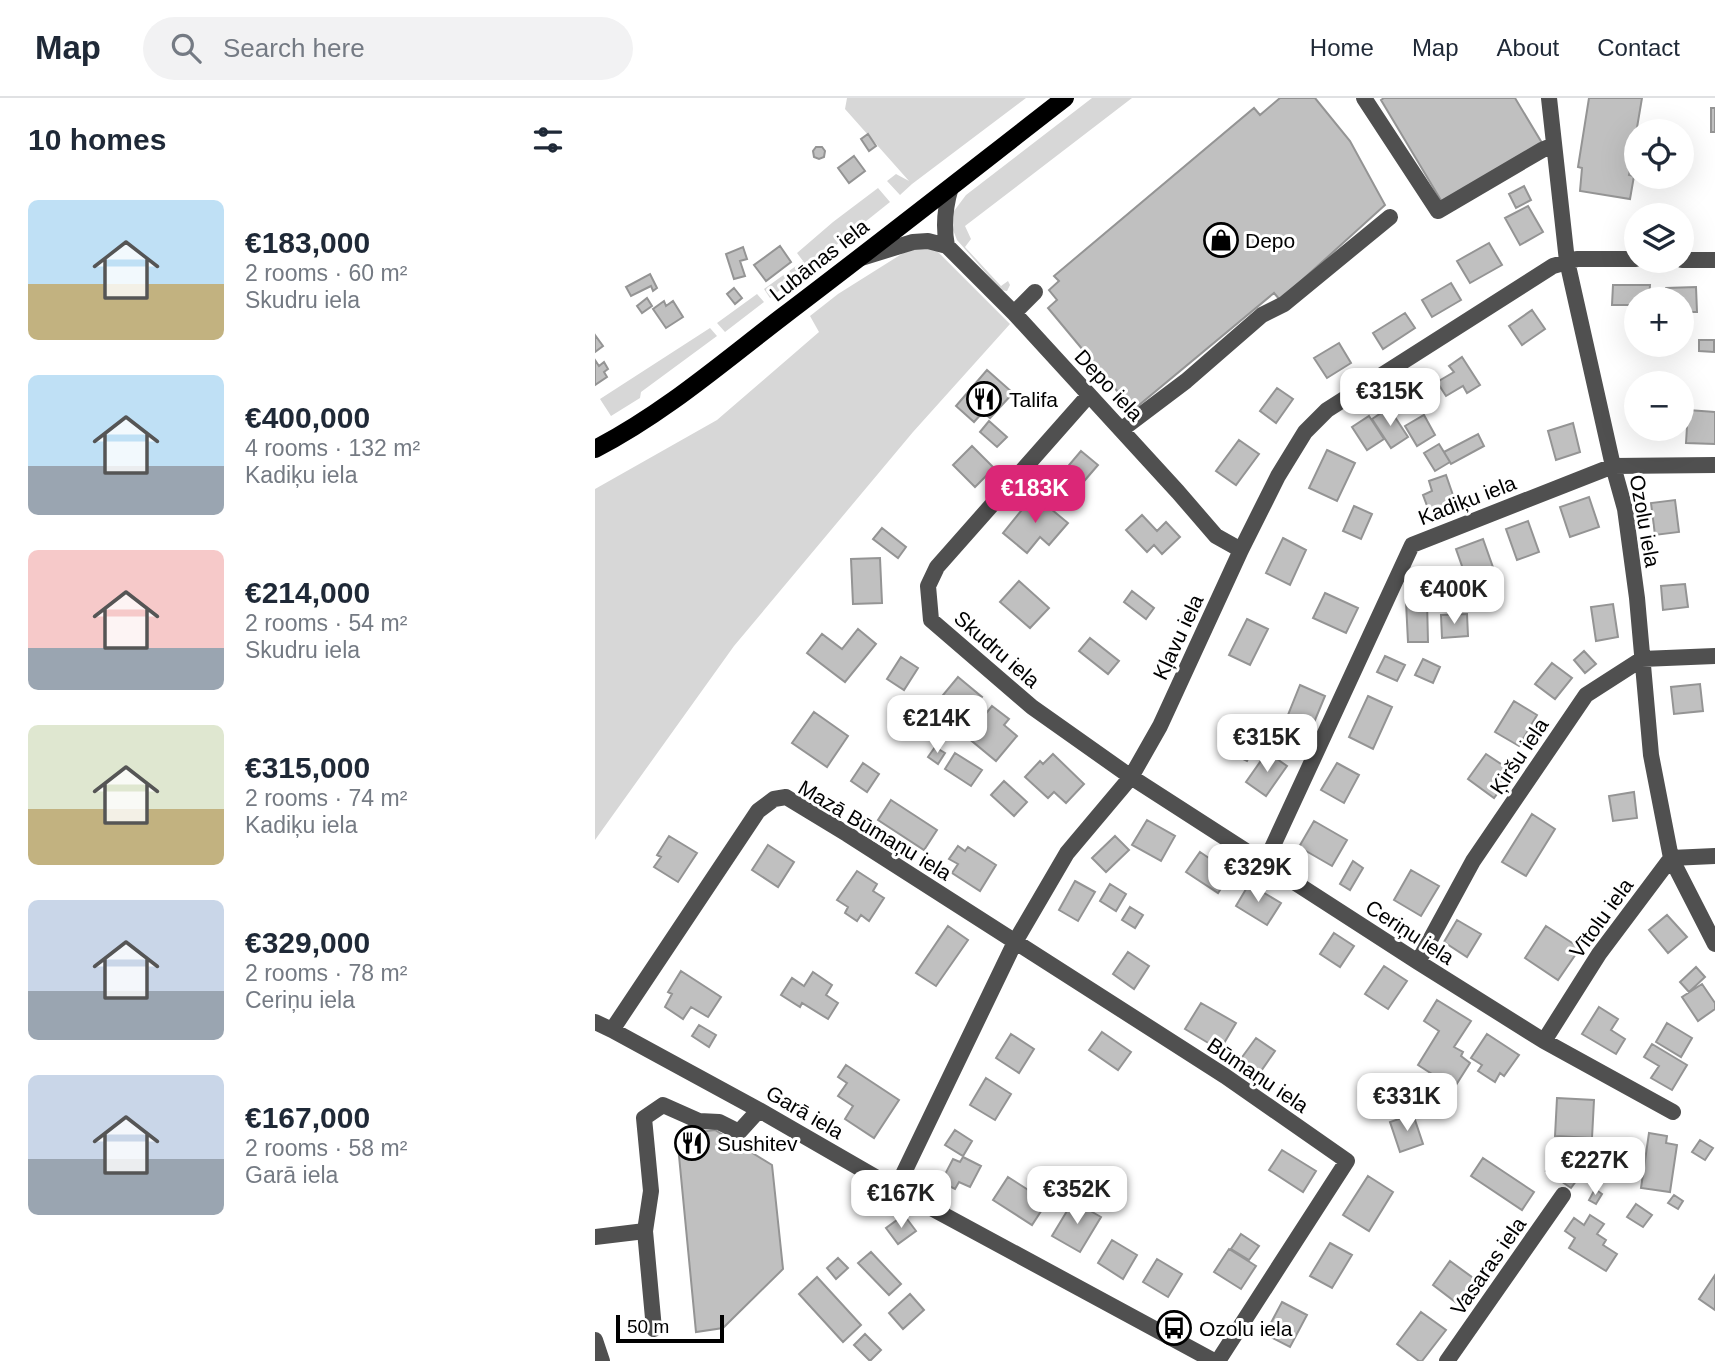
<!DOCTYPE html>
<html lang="en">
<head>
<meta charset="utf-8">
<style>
  body { margin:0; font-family:Helvetica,sans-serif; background:#f2f2f3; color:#1f2937; height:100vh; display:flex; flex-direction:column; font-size:26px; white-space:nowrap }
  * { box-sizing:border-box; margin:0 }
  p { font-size:23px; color:#747a83 }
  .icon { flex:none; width:38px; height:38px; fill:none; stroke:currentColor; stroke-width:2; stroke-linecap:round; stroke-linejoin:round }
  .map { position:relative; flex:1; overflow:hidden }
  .sheet { display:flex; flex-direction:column; background:#fff; width:595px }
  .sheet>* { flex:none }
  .fabs { position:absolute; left:1029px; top:21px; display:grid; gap:14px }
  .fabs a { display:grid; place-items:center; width:70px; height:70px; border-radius:50%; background:#fff; box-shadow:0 7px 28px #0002; font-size:35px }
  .scale { position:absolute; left:21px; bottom:18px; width:108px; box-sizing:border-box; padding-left:7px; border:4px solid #000; border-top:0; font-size:19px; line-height:24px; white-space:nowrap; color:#000; -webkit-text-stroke:5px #fff; paint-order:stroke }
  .price { position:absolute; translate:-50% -60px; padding:0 16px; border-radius:14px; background:#fff; color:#222; font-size:23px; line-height:46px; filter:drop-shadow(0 2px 4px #0008) }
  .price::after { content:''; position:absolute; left:50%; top:42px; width:21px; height:16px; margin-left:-10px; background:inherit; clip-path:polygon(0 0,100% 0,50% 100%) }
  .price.on { background:#db2777; color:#fff }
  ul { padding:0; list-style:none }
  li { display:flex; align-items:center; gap:21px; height:175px; padding:0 28px }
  li span { display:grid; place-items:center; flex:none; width:196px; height:140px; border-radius:10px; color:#555 }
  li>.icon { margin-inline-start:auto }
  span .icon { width:84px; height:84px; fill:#fffc; stroke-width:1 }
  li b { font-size:30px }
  h2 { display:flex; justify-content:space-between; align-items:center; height:84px; padding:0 28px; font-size:30px }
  header { display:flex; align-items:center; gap:42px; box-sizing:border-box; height:98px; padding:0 35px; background:#fff; border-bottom:2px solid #e0e1e3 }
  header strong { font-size:33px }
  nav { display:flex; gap:38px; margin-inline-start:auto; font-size:24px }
  .search { width:490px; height:63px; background:#f2f2f3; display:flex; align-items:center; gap:18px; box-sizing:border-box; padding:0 24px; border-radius:38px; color:#747a83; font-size:26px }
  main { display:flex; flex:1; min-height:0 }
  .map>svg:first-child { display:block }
  .green { fill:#d7d7d7 }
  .building { fill:#c0c0c0; stroke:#949494; stroke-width:2 }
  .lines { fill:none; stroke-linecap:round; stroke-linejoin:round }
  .minor { stroke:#505050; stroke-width:16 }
  .major { stroke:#000; stroke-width:18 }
  .labels { text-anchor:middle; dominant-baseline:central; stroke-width:6; stroke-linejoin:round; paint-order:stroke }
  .poi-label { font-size:21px; fill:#000; stroke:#fff; text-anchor:start }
  .street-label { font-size:21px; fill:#000; stroke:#fff }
</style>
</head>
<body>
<header>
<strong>Map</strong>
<div class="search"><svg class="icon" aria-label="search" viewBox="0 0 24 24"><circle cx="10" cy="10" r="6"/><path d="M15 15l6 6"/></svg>Search here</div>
<nav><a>Home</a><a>Map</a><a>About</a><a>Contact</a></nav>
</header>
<main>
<section class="sheet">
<h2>10 homes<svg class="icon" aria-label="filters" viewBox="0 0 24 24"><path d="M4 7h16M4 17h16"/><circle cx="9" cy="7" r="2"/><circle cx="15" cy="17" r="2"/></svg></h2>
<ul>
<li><span style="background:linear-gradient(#bfe0f5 60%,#c2b280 0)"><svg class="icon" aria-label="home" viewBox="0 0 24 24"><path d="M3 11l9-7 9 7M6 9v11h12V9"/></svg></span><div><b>€183,000</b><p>2 rooms · 60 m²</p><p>Skudru iela</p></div></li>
<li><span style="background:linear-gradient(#bfe0f5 65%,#9aa5b1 0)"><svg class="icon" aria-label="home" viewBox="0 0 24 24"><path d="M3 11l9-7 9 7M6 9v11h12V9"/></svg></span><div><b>€400,000</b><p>4 rooms · 132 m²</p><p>Kadiķu iela</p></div></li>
<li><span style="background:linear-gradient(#f6c9c9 70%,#9aa5b1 0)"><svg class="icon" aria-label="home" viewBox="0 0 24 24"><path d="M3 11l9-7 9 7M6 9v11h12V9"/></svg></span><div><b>€214,000</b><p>2 rooms · 54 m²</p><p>Skudru iela</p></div></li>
<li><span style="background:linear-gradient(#dfe7d0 60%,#c2b280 0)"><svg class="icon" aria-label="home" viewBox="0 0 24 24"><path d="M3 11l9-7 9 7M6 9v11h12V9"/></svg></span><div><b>€315,000</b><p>2 rooms · 74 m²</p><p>Kadiķu iela</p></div></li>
<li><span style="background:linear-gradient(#c9d6e8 65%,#9aa5b1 0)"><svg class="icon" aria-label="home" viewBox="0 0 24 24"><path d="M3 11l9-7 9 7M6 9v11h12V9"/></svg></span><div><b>€329,000</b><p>2 rooms · 78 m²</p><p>Ceriņu iela</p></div></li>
<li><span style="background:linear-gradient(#c9d6e8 60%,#9aa5b1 0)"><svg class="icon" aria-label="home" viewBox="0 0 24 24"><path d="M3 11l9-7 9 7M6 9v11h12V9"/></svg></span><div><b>€167,000</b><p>2 rooms · 58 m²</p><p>Garā iela</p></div></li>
</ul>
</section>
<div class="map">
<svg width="1120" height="1263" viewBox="0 0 1120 1263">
  <rect width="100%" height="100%" fill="#fff"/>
  <!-- green -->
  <path class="green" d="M252 0H431L317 86 305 97 292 83 301 76 314 83 250 11Z
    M497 0H537L370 128 376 141 370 149 406 188 413 183 415 187 412 193 406 192 362 142 358 132 356 117 371 97Z
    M283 90 295 104 175 200 169 191 208 163 202 155 238 124Z
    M339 150 415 226 318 334 139 548 0 742V391L122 322 224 234 215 218 243 196 313 152Z
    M162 196 169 204 130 234 122 225Z
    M115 230 122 238 46 294 45 300 16 318 5 301Z"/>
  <!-- building -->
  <path class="building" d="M685 0H720L755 43 790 107 685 202 679 195 538 312 453 210 462 202 454 192 464 183 459 178 659 10 665 17Z
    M789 0H920L947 45 847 104 786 2Z
    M994 0H1047L1034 77 1039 78 1035 101 985 93 987 70 983 69Z
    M1116 10H1120V34H1116Z
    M273 36 281 48 274 53 266 41Z
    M221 49H227L230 53 229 59 224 61 219 59 218 53Z
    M259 58 270 73 254 85 243 70Z
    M929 88 936 102 921 110 914 96Z
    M933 108 948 134 925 147 910 120Z
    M894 145 907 167 875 185 862 163Z
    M185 148 196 164 171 183 159 167Z
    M148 149 152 161 145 163 150 178 139 181 131 156Z
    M55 176 62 190 58 193 56 188 36 198 31 189Z
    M856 185 866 202 837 219 827 202Z
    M1018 187H1055L1054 201H1041V207H1017Z
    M1101 189 1102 214H1087V201H1071V190Z
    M139 190 147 200 140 206 132 196Z
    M52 200 57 208 47 215 42 208Z
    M69 203 71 208 78 203 88 219 71 230 58 211Z
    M937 212 950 231 927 247 914 228Z
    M810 215 820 230 788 251 778 235Z
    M0 237 8 248 0 254Z
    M1104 242H1119V254L1104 253Z
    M744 245 756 265 732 280 719 260Z
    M867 259 885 287 872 295 868 288 851 298 842 284 859 274 854 268Z
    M0 262 4 268 9 264 13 271 9 274 12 279 0 287Z
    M392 272 418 295 395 320 388 314 379 324 361 308Z
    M682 290 698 301 681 325 665 313Z
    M1041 300V328H1040L1035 302Z
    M794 310 813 339 796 350 777 321Z
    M1093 312 1120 314V346L1091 345Z
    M829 317 840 337 822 348 810 328Z
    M774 318 789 341 772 352 757 329Z
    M394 323 412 339 402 349 385 334Z
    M978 325 985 354 961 362 953 333Z
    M883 336 889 348 856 366 849 354Z
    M644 342 664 356 641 387 621 373Z
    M844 346 855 364 840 373 829 355Z
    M377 348 399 370 380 389 358 367Z
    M732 352 760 365 742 403 714 390Z
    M486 353 503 367 484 389 479 385 467 397 452 384 466 369 470 372Z
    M851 377 860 403 834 413 828 397 837 393 834 383Z
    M439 397 473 425 454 447 445 439 432 455 408 435Z
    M994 399 1004 429 975 439 965 409Z
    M1080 402 1084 434 1060 437 1056 405Z
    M759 408 777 416 766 441 748 433Z
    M547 417 562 433 571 424 585 439 567 456 559 447 552 454 531 432Z
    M933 423 944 454 922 462 911 431Z
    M287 430 311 449 303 460 278 441Z
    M688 440 711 452 695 487 671 475Z
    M888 441 900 475 873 485 861 451Z
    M285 460 287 505 258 506 256 461Z
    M424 483 454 510 435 530 405 504Z
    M1090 486 1093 509 1068 512 1066 488Z
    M537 493 559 510 551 521 529 504Z
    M730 495 763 510 751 535 718 520Z
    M832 503 833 544H813L811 504Z
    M1018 506 1023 539 1001 543 996 509Z
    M872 516 873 538 847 540 846 517Z
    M652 521 673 531 655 567 634 557Z
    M263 531 281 546 250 584 212 555 227 536 247 551Z
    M495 540 524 563 513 576 484 553Z
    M989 553 1001 566 990 575 979 562Z
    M790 558 810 567 802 583 782 574Z
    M306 559 323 570 309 592 292 581Z
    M828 561 845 569 838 585 820 577Z
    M957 565 977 580 960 601 940 586Z
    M363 579 387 599 367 623 343 603Z
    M1105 586 1108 613 1079 616 1076 589Z
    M705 587 730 598 718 627 693 617Z
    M773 598 797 609 778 651 754 639Z
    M919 603 942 617 924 648 900 634Z
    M397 608 414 621 409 627 422 638 401 663 372 639Z
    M219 614 253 638 232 669 197 645Z
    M650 636 662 642 652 663 640 657Z
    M340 649 350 655 343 666 333 659Z
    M672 654 692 668 671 698 651 684Z
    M360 655 387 672 376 688 350 671Z
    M458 656 489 686 471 705 459 694 453 700 430 679 445 663 448 666Z
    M891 656 918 674 899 700 873 681Z
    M268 665 284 676 272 694 256 683Z
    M742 665 764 677 749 705 726 692Z
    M409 683 432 704 419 718 396 697Z
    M1039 694 1042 720 1018 723 1014 698Z
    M296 702 342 732 329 752 283 722Z
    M937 716 960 731 931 778 907 764Z
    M552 722 580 738 566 763 537 747Z
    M719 723 752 742 737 768 704 749Z
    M74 738 102 755 83 784 59 769 66 759 62 757Z
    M520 738 534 752 511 774 497 760Z
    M173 747 199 764 183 789 157 772Z
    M363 748 370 753 373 749 401 767 385 793 357 775 363 766 354 761Z
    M605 754 636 775 623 795 591 774Z
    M758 763 768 770 755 792 745 786Z
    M816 772 844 788 826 818 799 802Z
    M262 773 282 786 278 793 289 800 274 823 266 817 262 823 250 815 253 809 242 802Z
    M480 783 500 794 483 823 464 812Z
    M515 786 531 796 521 813 505 803Z
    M654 786 686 805 672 827 641 808Z
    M535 809 548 817 540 830 527 822Z
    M1072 817 1092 839 1073 855 1054 832Z
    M862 822 886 836 872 859 849 844Z
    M353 828 373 842 341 888 321 875Z
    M951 828 985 850 963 882 930 860Z
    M739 835 759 848 745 869 725 856Z
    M533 854 554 868 539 891 518 876Z
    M789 868 812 883 793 911 770 896Z
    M1101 869 1110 879 1094 894 1085 884Z
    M86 873 126 899 113 919 96 909 88 921 70 909 77 896 73 894Z
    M218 874 237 887 231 897 243 905 233 921 207 905 205 909 186 897 197 880 209 888Z
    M1107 886 1120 905V911L1103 923 1087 899Z
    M842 902 876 923 859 949 868 954 866 958 875 965 859 990 823 967 844 933 829 923Z
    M606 905 641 925 625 952 590 931Z
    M1004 909 1023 921 1016 932 1030 941 1021 956 987 936Z
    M1072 925 1097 940 1086 959 1061 944Z
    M104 927 121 937 114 949 97 938Z
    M507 934 536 954 523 972 494 952Z
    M416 936 439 951 424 975 401 960Z
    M892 936 924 957 909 978 905 975 900 984 883 973 887 967 876 960Z
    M661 940 680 953 664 976 645 962Z
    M1057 946 1092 967 1077 992 1056 980 1064 968 1049 959Z
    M251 967 304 1002 279 1040 250 1021 258 1008 243 998 252 985 243 979Z
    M391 980 416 996 400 1022 375 1007Z
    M962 1000 999 1002 997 1040 960 1038Z
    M818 1016 828 1046 805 1054 795 1024Z
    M120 1032 177 1067 188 1171 128 1230 101 1234 82 1037Z
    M360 1032 377 1043 368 1058 350 1047Z
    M1054 1035 1072 1038 1071 1045 1082 1047 1075 1094 1046 1090Z
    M1105 1042 1118 1050 1110 1062 1097 1054Z
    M687 1052 721 1073 708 1094 674 1072Z
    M962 1058 987 1075 976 1090 951 1073Z
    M368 1059 386 1068 375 1089 364 1084 360 1091 346 1084 358 1061 365 1064Z
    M888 1060 939 1094 927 1112 876 1078Z
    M773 1078 798 1094 774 1133 748 1117Z
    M413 1079 452 1104 437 1127 398 1102Z
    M1000 1091 1007 1096 1001 1106 994 1102Z
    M1079 1097 1088 1103 1083 1111 1073 1105Z
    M478 1103 506 1119 485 1154 457 1138Z
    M1041 1106 1057 1117 1048 1129 1032 1119Z
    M309 1117 321 1133 303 1146 291 1130Z
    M995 1117 1009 1126 1002 1136 1011 1142 1008 1147 1022 1156 1011 1173 974 1150 980 1140 970 1133 979 1120 989 1127Z
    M646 1136 664 1148 654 1162 636 1151Z
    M517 1142 542 1157 528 1181 503 1165Z
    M735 1145 757 1157 737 1190 715 1178Z
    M634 1151 661 1168 646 1191 619 1174Z
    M276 1154 306 1186 294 1197 263 1165Z
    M243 1160 253 1170 241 1181 232 1170Z
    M562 1161 587 1176 573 1199 548 1184Z
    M855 1163 881 1182 863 1206 838 1187Z
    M1120 1177V1212L1104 1201Z
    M222 1179 266 1227 248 1244 204 1196Z
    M315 1196 329 1212 308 1231 294 1215Z
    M687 1204 712 1217 695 1249 670 1236Z
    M826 1214 851 1232 827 1263H824L802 1246Z
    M270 1236 286 1252 275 1263 259 1247Z"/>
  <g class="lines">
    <!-- minor -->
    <path class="minor" d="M769 0 843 113 947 52 959 47
      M954 0 972 163 1018 368 1030 411 1042 500 1056 657 1076 760 1120 846
      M352 148C348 128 350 109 356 89
      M266 160 318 144 333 143 352 148 419 215 583 394 621 438 646 452
      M1087 162H1120
      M419 215 440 194
      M494 297 342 469 333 488 336 522 437 609 536 679 823 864 949 943 1078 1014
      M526 332 591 283 667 217 689 206 795 119
      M1076 760 1120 758
      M670 765 817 447 1018 368 1120 367
      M823 864 878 763 991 597 1047 561 1120 558
      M0 924 17 932 164 1012 301 1091 619 1263
      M17 932 163 713 179 701 191 699 252 736 630 978 752 1063 623 1263
      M949 943 1004 856 1076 760
      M301 1091 420 844 472 755 536 679 565 628 646 452 683 378 710 334 732 312 958 168 982 161H1041
      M50 1133 59 1231
      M0 1139 50 1133 56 1093 49 1020 68 1007 104 1023 124 1024 144 1034 164 1012
      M0 1242 7 1263
      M852 1263 968 1097"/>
    <!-- major -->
    <path class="major" d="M0 351C68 316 127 265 187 219 282 147 376 73 470 0"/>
  </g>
  <!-- icons -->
  <defs>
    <g id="shop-ring" transform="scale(1.75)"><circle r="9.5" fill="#fff" stroke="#000" stroke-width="1.5"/><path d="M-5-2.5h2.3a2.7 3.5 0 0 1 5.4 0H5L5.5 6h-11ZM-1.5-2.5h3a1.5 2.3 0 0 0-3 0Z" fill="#000"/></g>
    <g id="restaurant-ring" transform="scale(1.75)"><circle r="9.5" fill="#fff" stroke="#000" stroke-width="1.5"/><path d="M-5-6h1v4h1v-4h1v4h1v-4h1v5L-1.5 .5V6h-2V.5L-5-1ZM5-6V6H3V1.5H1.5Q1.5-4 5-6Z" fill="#000"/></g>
    <g id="bus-ring" transform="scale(1.75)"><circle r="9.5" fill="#fff" stroke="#000" stroke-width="1.5"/><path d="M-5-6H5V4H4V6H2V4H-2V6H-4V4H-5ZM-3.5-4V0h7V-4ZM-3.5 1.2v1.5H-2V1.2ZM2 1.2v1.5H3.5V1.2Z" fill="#000"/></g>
  </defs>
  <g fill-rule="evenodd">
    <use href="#shop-ring" x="626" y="142"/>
    <use href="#restaurant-ring" x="389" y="301"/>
    <use href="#restaurant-ring" x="97" y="1045"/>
    <use href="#bus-ring" x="579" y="1230"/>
  </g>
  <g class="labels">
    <!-- poi labels -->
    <g class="poi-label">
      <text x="650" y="142">Depo</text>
      <text x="414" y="301">Talifa</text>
      <text x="122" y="1045">Sushitev</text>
      <text x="604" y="1230">Ozolu iela</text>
    </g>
    <!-- street labels -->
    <g class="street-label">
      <text transform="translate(224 162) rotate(-38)">Lubānas iela</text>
      <text transform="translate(514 287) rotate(47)">Depo iela</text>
      <text transform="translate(872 402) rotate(-21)">Kadiķu iela</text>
      <text transform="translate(1050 423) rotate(80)">Ozolu iela</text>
      <text transform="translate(583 539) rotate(-65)">Kļavu iela</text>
      <text transform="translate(402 551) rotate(41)">Skudru iela</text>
      <text transform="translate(924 658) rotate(-56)">Ķiršu iela</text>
      <text transform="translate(280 732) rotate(31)">Mazā Būmaņu iela</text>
      <text transform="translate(1006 820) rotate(-54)">Vītolu iela</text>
      <text transform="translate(815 834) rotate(33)">Ceriņu iela</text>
      <text transform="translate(663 977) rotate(34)">Būmaņu iela</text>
      <text transform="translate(210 1014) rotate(30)">Garā iela</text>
      <text transform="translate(893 1168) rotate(-55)">Vasaras iela</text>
    </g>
  </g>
</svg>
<div class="fabs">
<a><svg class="icon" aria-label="locate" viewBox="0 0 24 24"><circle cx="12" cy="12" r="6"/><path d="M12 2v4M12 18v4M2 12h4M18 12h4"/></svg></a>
<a><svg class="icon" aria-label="layers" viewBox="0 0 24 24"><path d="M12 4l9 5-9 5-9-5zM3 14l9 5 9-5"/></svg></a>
<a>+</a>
<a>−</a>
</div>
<div class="scale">50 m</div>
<b class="price" style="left:795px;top:330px">€315K</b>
<b class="price on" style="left:440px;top:427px">€183K</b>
<b class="price" style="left:859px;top:528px">€400K</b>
<b class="price" style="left:342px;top:657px">€214K</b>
<b class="price" style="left:672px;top:676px">€315K</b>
<b class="price" style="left:663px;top:806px">€329K</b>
<b class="price" style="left:812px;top:1035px">€331K</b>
<b class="price" style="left:1000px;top:1099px">€227K</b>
<b class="price" style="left:482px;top:1128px">€352K</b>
<b class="price" style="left:306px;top:1132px">€167K</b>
</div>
</main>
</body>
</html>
